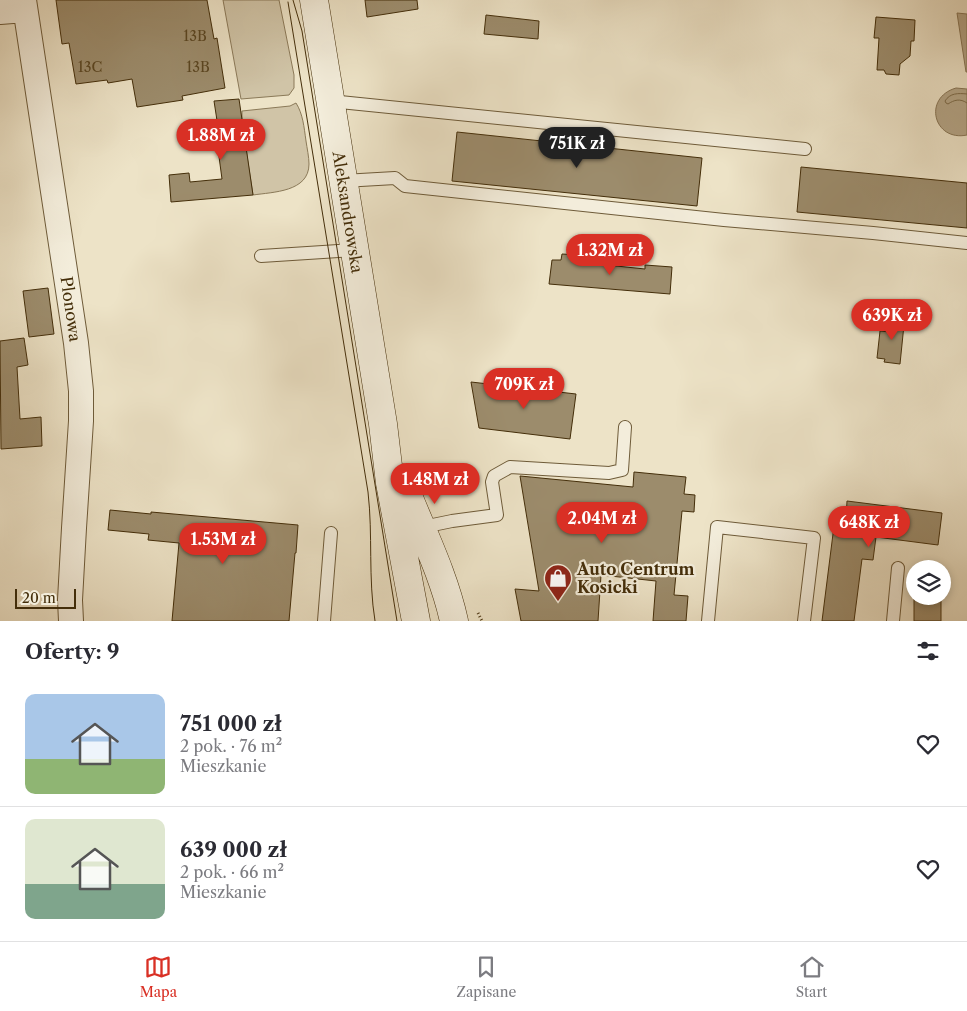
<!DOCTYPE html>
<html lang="pl">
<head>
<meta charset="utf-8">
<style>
  body { margin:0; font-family:"Libre Caslon Text",serif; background:#f2f2f3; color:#2b2b33; height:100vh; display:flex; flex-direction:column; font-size:19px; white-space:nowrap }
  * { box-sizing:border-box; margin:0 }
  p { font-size:16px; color:#7c7c81 }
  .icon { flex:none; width:28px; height:28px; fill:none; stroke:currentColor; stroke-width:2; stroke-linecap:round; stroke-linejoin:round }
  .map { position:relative; height:621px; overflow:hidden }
  .panel { display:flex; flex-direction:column; background:#fff; flex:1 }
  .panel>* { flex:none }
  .fabs { position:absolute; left:906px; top:560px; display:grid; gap:10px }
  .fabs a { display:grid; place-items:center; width:45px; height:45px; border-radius:50%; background:#fff; box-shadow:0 2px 8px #0003; font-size:25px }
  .scale { position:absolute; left:15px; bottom:12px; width:61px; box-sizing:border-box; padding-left:5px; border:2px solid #442e0a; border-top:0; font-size:14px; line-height:18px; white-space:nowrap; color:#442e0a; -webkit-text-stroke:4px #f3eddb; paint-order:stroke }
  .price { position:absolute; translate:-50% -42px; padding:0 11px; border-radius:18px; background:#d93025; color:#fff; font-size:16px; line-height:32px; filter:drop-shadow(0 1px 2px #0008) }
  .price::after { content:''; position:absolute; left:50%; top:30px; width:15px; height:11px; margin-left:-8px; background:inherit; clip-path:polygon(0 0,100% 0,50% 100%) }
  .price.on { background:#222; color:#fff }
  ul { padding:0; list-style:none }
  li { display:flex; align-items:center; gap:15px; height:125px; padding:0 25px }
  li+li { border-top:1px solid #e1e1e2 }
  li span { display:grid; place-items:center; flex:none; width:140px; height:100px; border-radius:10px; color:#555 }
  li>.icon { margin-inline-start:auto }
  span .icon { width:60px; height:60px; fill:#fffc; stroke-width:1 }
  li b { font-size:21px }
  h2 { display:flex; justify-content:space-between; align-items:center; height:60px; padding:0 25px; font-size:21px }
  .tab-bar { display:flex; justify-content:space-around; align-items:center; height:70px; border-top:1px solid #e1e1e2; background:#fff; font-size:14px; color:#7c7c81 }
  .tab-bar a { display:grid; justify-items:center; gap:2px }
  .tab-bar .on { color:#d93025 }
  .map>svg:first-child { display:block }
  .green { fill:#d0c4a7; stroke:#8a7958 }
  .water { fill:#b4a587; stroke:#877555 }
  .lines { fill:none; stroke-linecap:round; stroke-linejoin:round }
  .shore { stroke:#7c6a48; stroke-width:1 }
  .building { fill:#9c8c6c; stroke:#442e0a }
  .lane-casing { stroke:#6e5b39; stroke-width:14 }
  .street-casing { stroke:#6e5b39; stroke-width:26 }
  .secondary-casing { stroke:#442e0a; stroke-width:29 }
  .path { stroke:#442e0a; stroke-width:3; stroke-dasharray:1 2.5; stroke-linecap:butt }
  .lane { stroke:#f3eddb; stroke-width:12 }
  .street { stroke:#f3eddb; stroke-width:24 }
  .secondary { stroke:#f3eddb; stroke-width:28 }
  .tram { stroke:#442e0a; stroke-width:1 }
  .labels { text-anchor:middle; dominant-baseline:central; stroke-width:4.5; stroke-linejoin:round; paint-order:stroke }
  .number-label { font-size:14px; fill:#5a4622 }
  .street-label { font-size:16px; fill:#442e0a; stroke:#f3eddb }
  .poi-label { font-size:16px; font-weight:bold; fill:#442e0a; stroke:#f3eddb; text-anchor:start }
</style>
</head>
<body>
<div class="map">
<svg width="967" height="621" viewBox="0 0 967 621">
  <rect width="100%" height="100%" fill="#ede3c7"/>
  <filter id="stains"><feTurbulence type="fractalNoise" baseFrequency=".004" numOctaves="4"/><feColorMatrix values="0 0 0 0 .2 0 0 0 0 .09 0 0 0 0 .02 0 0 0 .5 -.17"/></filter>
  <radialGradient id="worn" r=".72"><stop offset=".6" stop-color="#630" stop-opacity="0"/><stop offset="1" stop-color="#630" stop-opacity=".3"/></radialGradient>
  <!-- green -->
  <path class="green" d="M223 0H279L294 75V88L289 95 241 99Z
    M296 103C303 114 304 127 306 141 307 148 309 157 309 164 309 192 273 192 253 195L242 123V111L290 106Z"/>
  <!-- water -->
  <path class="water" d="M957 13 967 14V72H966Z
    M956 88 967 89V135C934 142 922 98 956 88Z"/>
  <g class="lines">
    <!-- shore -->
    <path class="shore" d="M967 94C958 93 950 93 945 101L946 103 948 104C954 100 960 98 967 103"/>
  </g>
  <!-- building -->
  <path class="building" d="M56 0H207L214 39 217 38 225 88 182 96 183 100 137 107 132 79 108 83 107 80 76 84 69 43 62 44Z
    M365 0H417L418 9 367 17Z
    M486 15 539 21 538 39 484 34Z
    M876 17 915 20 914 41H911L910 56 900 64 899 75 886 74 884 70H877L879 38H874Z
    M239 99 253 195 171 202 169 175 189 173 190 182 222 179 215 127H218L214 101Z
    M457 132 702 158 697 206 452 181Z
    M801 167 967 183V228L797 212Z
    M562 254 578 255V262L645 269V265L672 267 670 294 549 284 552 260H561Z
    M48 288 54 334 29 337 23 291Z
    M893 314 905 315 900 364 884 362 885 359 877 358 880 331 890 332Z
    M24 338 28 365 17 367 20 419 41 417 42 446 1 449 0 341Z
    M471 382 576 394 570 439 479 428Z
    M634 472 686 477 684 494 695 495 694 512 682 511 674 595 688 596 686 621H653L656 581 601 575 598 621H521L515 589 539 591 520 476 633 487Z
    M847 501 942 513 938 545 876 537 873 560 862 559 854 621H822L835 518 846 519Z
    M110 510 151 514V512L298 525 296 553H295L289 621H172L179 543 148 540 149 534 108 530Z
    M914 596H941V621H914Z"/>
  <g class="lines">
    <!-- lane casing -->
    <g class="lane-casing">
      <path id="lane" d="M330 101 805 149
        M343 181 395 178 405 186 724 220 873 233 967 243
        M261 256 354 250
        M418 528 452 521 497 515 492 482 494 476 510 467 609 473 622 470 625 427
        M324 621 331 533
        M708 621 717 527 814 538 804 621
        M893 621 898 568"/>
    </g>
    <!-- street casing -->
    <g class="street-casing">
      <path id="street" d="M24 0 76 343 81 391V421L74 528 70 600 71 621
        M0 12 25 10"/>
    </g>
    <!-- secondary casing -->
    <g class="secondary-casing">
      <path id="secondary" d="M314 0 383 424 390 483 416 621
        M401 478C419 526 443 571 454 621"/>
    </g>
    <!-- path -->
    <path class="path" d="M478 613 482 621"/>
    <!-- lane -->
    <use href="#lane" class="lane"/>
    <!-- street -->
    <use href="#street" class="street"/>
    <!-- secondary -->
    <use href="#secondary" class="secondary"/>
    <!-- tram -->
    <path class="tram" d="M293 0 302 31 397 621
      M288 2 368 492C373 535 368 578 375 621"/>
  </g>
  <!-- icons -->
  <defs>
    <g id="shop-pin" transform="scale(1.4375)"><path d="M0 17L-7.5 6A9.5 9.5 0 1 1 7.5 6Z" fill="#8f2418" stroke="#f3eddb"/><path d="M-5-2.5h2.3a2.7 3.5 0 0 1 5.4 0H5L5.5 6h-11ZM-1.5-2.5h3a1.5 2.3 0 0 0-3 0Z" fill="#fff"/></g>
  </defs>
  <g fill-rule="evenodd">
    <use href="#shop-pin" x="558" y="578"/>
  </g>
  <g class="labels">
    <!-- number labels -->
    <g class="number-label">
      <text x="195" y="36">13B</text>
      <text x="90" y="67">13C</text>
      <text x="198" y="67">13B</text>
    </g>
    <!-- street labels -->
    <g class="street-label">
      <text transform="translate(348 212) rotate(81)">Aleksandrowska</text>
      <text transform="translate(71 309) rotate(82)">Plonowa</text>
    </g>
    <!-- poi labels -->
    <g class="poi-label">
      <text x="577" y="569">Auto Centrum<tspan x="577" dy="18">Kosicki</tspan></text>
    </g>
  </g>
  <rect width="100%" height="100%" filter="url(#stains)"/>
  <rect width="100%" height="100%" fill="url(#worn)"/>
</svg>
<div class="fabs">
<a><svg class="icon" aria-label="layers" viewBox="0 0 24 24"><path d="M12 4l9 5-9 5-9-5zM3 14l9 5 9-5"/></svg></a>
</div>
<div class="scale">20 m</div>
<b class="price" style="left:221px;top:161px">1.88M zł</b>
<b class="price on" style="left:577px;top:169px">751K zł</b>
<b class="price" style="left:610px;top:276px">1.32M zł</b>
<b class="price" style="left:892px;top:341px">639K zł</b>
<b class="price" style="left:524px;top:410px">709K zł</b>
<b class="price" style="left:435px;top:505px">1.48M zł</b>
<b class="price" style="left:602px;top:544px">2.04M zł</b>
<b class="price" style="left:869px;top:548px">648K zł</b>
<b class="price" style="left:223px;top:565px">1.53M zł</b>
</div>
<section class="panel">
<h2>Oferty: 9<svg class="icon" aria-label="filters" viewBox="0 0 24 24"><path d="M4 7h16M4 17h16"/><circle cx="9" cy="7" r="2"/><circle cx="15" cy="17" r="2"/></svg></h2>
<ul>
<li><span style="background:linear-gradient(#a9c7e8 65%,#8fb573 0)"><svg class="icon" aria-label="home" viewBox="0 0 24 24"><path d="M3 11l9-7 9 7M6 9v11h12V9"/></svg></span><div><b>751 000 zł</b><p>2 pok. · 76 m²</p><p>Mieszkanie</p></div><svg class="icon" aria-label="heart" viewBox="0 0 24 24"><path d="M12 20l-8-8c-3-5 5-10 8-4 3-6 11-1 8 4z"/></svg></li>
<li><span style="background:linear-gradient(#dfe7d0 65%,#7fa58c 0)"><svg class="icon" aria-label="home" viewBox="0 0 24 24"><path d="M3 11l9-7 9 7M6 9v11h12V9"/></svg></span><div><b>639 000 zł</b><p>2 pok. · 66 m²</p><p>Mieszkanie</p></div><svg class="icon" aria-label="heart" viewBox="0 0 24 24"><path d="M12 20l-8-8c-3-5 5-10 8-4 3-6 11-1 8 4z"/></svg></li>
</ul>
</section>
<nav class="tab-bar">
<a class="on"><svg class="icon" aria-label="map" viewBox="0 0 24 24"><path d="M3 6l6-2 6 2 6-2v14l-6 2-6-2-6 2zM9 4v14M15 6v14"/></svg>Mapa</a>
<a><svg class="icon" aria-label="saved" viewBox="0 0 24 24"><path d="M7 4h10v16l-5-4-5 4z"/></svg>Zapisane</a>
<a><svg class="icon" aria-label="home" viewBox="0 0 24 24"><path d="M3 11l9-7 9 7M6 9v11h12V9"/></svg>Start</a>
</nav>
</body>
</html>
